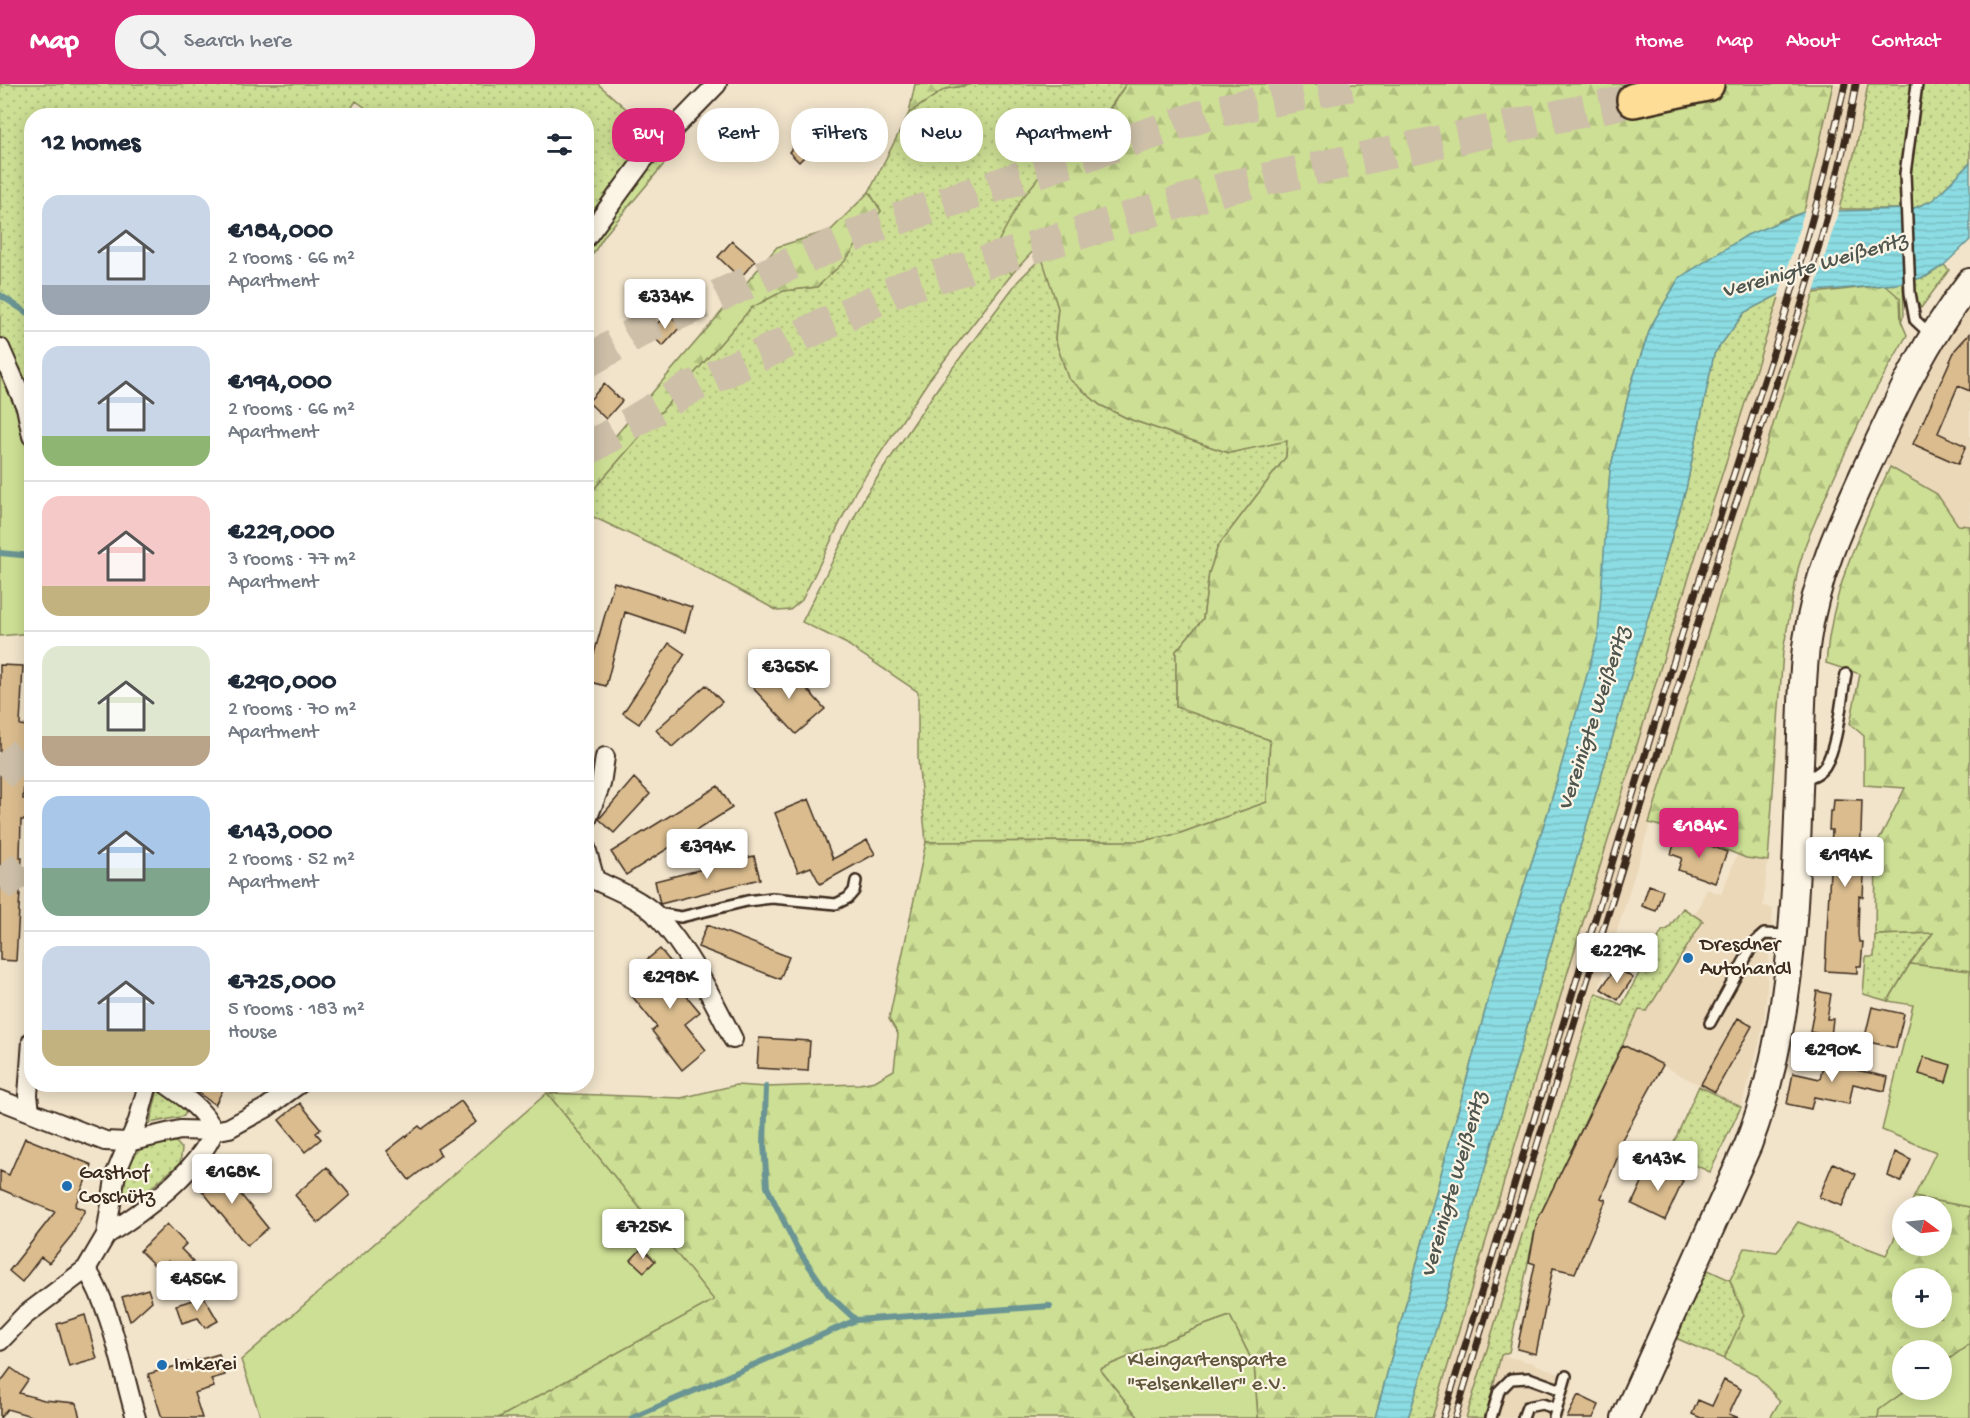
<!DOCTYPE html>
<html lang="en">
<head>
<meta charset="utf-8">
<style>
  body { margin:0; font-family:"Gochi Hand",sans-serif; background:#f2f2f3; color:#1f2937; height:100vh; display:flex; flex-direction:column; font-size:22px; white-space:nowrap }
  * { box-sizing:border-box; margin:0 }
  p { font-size:20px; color:#747a83 }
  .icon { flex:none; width:33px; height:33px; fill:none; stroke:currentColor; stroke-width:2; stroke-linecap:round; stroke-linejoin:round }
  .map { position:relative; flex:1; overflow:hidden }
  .details { position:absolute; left:24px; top:24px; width:570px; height:984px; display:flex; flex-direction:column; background:#fff; border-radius:24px; box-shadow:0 3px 15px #0003 }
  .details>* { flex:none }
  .banner { position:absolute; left:612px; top:24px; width:570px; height:54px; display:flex; gap:12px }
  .needle { width:39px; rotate:105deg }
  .buttons { position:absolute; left:1892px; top:1112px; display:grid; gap:12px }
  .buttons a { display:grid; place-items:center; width:60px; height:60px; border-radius:50%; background:#fff; box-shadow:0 3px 15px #0003; font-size:30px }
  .price { position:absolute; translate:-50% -51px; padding:0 14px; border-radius:6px; background:#fff; color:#222; font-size:20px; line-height:39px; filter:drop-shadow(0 2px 3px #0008) }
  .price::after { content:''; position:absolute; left:50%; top:36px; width:18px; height:14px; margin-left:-9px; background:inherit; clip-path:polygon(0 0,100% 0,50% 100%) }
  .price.active { background:#db2777; color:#fff }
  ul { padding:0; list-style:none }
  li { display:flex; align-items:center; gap:18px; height:150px; padding:0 18px }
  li+li { border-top:2px solid #e0e1e3 }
  li span { display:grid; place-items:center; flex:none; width:168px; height:120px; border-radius:18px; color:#555 }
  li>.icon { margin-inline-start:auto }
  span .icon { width:72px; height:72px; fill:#fffc; stroke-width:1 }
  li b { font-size:26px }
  h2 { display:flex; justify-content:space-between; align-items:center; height:72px; padding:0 18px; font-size:26px }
  .pill { padding:0 21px; border-radius:24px; background:#fff; box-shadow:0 3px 15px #0003; font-size:21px; line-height:54px }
  .pill.active { background:#db2777; color:#fff }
  header { display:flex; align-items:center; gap:36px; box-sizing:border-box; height:84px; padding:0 30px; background:#db2777; color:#fff }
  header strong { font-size:28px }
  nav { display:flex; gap:33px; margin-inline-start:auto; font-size:21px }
  .search { width:420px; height:54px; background:#f2f2f3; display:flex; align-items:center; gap:15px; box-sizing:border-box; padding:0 21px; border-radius:24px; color:#747a83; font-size:22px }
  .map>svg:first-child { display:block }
  .built { fill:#ebd8b9 }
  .grass { fill:url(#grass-dots); stroke:#848459; stroke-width:1.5 }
  .forest { fill:url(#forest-firs); stroke:#848459; stroke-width:1.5; fill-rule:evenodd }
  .garden { fill:#cddf94; stroke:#848459; stroke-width:1.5 }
  .water { fill:url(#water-rules); stroke:#6b9594; stroke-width:1.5 }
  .pier { fill:#f2e4cb }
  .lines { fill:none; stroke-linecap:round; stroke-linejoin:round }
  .stream { stroke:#6b9594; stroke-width:6 }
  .building { fill:#dabc8e; stroke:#3b2a1e; stroke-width:1.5 }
  .highway-tunnel { stroke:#cdbfa8; stroke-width:33; stroke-dasharray:33 16; stroke-linecap:butt }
  .lane-casing { stroke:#3b2a1e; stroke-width:14 }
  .street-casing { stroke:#3b2a1e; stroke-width:22 }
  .secondary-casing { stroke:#3b2a1e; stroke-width:30 }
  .highway-casing { stroke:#3b2a1e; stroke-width:38 }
  .lane { stroke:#fcf5e5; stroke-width:9 }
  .street { stroke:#fcf5e5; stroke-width:18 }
  .secondary { stroke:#fcf5e5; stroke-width:26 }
  .highway { stroke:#fede96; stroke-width:33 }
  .rail-casing { stroke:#3b2a1e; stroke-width:7 }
  .rail { stroke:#fcf5e5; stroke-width:4.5; stroke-dasharray:14; stroke-linecap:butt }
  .poi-dot { fill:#1f6fb2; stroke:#fcf5e5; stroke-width:2 }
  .labels { text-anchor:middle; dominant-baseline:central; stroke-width:4.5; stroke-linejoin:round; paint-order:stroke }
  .poi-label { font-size:21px; fill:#3b2a1e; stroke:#fcf5e5; text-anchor:start }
  .park-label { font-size:21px; fill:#60573c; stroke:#fcf5e5 }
  .water-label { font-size:22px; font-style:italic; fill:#4f564f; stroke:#fcf5e5 }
</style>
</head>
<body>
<header>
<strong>Map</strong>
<div class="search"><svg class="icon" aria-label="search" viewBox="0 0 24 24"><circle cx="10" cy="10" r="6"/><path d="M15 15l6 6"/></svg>Search here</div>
<nav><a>Home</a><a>Map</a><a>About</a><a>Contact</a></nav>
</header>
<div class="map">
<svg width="1970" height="1334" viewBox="0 0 1970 1334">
  <defs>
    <pattern id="grass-dots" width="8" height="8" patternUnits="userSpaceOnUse" patternTransform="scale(1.5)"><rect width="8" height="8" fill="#cddf94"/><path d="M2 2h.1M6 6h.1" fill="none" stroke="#b1c07f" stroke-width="1.8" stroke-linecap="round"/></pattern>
    <pattern id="forest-firs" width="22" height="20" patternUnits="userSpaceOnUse" patternTransform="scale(1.5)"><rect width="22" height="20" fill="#cddf94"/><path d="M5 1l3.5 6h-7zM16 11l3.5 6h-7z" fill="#b1c07f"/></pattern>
    <pattern id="water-rules" width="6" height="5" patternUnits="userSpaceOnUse" patternTransform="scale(1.5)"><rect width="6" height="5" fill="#8bdce3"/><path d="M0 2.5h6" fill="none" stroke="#79bdc2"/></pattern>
  </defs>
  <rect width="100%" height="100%" fill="#f2e4cb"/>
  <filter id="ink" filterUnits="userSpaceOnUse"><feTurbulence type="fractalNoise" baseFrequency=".0167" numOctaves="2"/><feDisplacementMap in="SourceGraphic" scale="12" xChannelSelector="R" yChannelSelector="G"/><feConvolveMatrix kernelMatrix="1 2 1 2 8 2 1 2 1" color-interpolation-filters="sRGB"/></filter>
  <g filter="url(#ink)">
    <!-- built -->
    <path class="built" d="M1833 0H1868L1857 60 1809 228 1466 1334H1432L1672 546 1773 234 1812 99Z
      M1970 216V442L1958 441 1937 410 1903 388 1881 379 1914 306Z
      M1737 771 1768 777 1763 821 1773 825 1765 930 1759 961 1741 1023 1623 961 1639 926 1703 836 1695 830 1707 805 1721 810Z
      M1501 1271 1533 1279 1574 1296 1563 1334H1485Z"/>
    <!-- grass -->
    <path class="grass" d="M0 0H598L656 51 587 143 586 32 376 31 356 17 346 32H32L31 389 21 337 0 289Z
      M973 0H1126L1096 44 993 169 1012 190 929 296 856 406 802 516 790 526 778 527 680 474 587 430V413L751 224 783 207 817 203 881 127 869 108 909 29 945 5Z
      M1868 0H1970V79L1933 116 1912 125H1839L1857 60Z
      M666 61 674 68 605 151 587 179V166L598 145Z
      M1043 172 1058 224 1055 255 1068 293 1100 321 1129 335 1229 369 1287 356 1286 373 1218 462 1209 489 1203 535 1176 567V623L1270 656 1267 718 1178 750 1141 757 926 758 918 675V608L845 559 802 538 865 412 939 302 1018 197Z
      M1944 181 1949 186 1921 224 1916 216 1915 195 1926 193Z
      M1903 198 1904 231 1901 237 1899 214 1885 204V201Z
      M1780 210 1672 546 1432 1334H1408L1465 1152 1686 405 1714 270 1745 228Z
      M1683 824 1703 837 1647 927 1639 926 1537 1137 1509 1268 1501 1271 1485 1334H1466L1596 909 1622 921 1662 847 1668 845Z
      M1934 849 1910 880 1888 917 1863 910 1866 873H1874L1875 851Z
      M159 1001 187 1024 184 1032 150 1039Z
      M1699 1002 1741 1023 1710 1088 1669 1069Z
      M170 1058H176L182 1065 180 1079 139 1114 132 1116 126 1113C122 1105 125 1098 127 1090 134 1061 145 1064 170 1058Z
      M1695 1180 1730 1196 1744 1231 1724 1275 1664 1249Z"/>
    <!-- forest -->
    <path class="forest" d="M915 0H973L945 5 909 29Z
      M1126 0H1833L1804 128 1781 136 1679 194 1651 242 1631 300 1610 386 1599 552 1548 728 1494 894 1375 1334H1258L1254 1281 1230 1232 1199 1243 1100 1285 1139 1334H498L713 1216 547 1009 681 1014 736 1001 766 1003 859 1000 875 997 894 986 898 950 889 935 926 758 1141 757 1178 750 1267 718 1270 656 1176 623V567L1203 535 1209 489 1218 462 1286 373 1287 357 1229 369 1129 335 1100 321 1068 294 1055 255 1058 224 1040 168 1036 164 1012 190 992 169 1021 116 1073 49 1097 44Z
      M869 108 881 127 845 177 817 203 783 207 751 224 587 413V385L777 163 831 146Z
      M1885 201 1900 214 1901 237 1907 251 1871 314 1834 393 1806 459 1798 485 1783 567 1768 777 1746 774 1688 750 1649 739 1814 209Z
      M1890 383 1937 410 1958 441 1970 442V887L1910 880 1933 849 1875 851 1876 762 1905 704 1864 701V652L1850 640 1860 590 1826 579C1832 504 1859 450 1890 383Z
      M1914 1113 1970 1123V1260L1941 1281V1266H1902V1305H1908L1880 1326 1878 1334H1770L1780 1317 1755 1290 1724 1275 1744 1231 1730 1196 1745 1164 1777 1168 1798 1138 1886 1171 1902 1139V1161H1941V1122H1910ZM1902 1194H1941V1233H1902Z"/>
    <!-- garden -->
    <path class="garden" d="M0 289 21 337 32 389 31 549 0 552Z
      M1910 880 1970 887V1123L1914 1113 1936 1068 1882 1046 1913 921 1888 917Z
      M547 1009 714 1216 498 1334H261L241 1276Z
      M1230 1232 1254 1281 1258 1334H1139L1100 1285 1199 1243Z
      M1970 1260V1334H1878L1879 1326 1908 1305H1941V1281Z"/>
    <!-- water -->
    <path class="water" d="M1970 79V156L1944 181 1925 193 1897 200 1780 210 1745 228 1714 270 1686 405 1465 1152 1408 1334H1375L1494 894 1548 728 1598 552 1610 386 1631 300 1651 242 1679 194 1747 151 1804 128 1912 125 1933 116Z"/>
    <!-- pier -->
    <path class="pier" d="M1840 122 1813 212 1778 214 1805 125Z"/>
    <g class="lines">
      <!-- stream -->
      <path class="stream" d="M269 32 272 27
        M0 211 32 232
        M0 469 32 472
        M766 1003 764 1060 767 1103 797 1164 829 1211 856 1236
        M632 1334 856 1236 1050 1222"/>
    </g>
    <!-- building -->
    <path class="building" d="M798 57 809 68 799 78 789 68Z
      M732 157 755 177 740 194 718 173Z
      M667 229 681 242 663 262 649 249Z
      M1970 249V307L1958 302 1938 349 1966 362 1958 380 1913 360 1955 266Z
      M604 300 622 317 606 335 588 318Z
      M614 498 692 523 685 548 625 528 606 602 586 597V569L594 570Z
      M669 559 685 570 639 640 623 629Z
      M0 581 23 582 20 641 28 642 23 715H27V736H21L20 774H22L16 877 0 876Z
      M777 583 794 602 800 597 825 625 796 650 753 604Z
      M706 601 722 618 672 663 656 646Z
      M634 694 650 710 614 749 599 735Z
      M718 702 732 724 626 791 611 768Z
      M809 715 833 775 867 756 875 770 820 800 811 783 798 788 775 729Z
      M1834 715 1862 716 1860 782V791H1864L1863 813 1859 812 1858 850 1859 858H1863L1861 882H1857V889L1825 887 1832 746H1829L1830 727H1833Z
      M1690 754 1727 768 1715 799 1678 786 1682 774 1671 770 1676 755 1688 760Z
      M754 772 760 795 660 820 655 797Z
      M1649 801 1663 806 1656 827 1642 822Z
      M707 841 789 873 780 895 698 863Z
      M660 865 686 897 679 903 700 928 685 940 706 966 682 986 652 947 657 943 632 912 655 893 644 878Z
      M1616 883 1633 894 1618 916 1601 905Z
      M1817 907 1831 910 1827 935H1833L1831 952 1810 948Z
      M1872 923 1904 930 1896 964 1864 957Z
      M1738 934 1752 942 1715 1008 1701 1000Z
      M759 954 810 957 808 987 757 984Z
      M1623 961 1663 981 1620 1059 1623 1060 1601 1114 1606 1116 1575 1189 1553 1184 1536 1270 1517 1265 1535 1180 1529 1178 1537 1137Z
      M1825 971 1857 977 1856 986 1888 993 1885 1007 1853 1000 1849 1020 1814 1013 1811 1025 1787 1020 1793 989 1820 995Z
      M1924 973 1951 981 1946 998 1919 990Z
      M186 1000H226L215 1021Z
      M461 1017 476 1038 437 1065 441 1071 409 1096 387 1067 419 1042 422 1045Z
      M300 1019 321 1045 316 1049 321 1055 305 1068 279 1036Z
      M25 1054 92 1081 75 1122 85 1126 72 1151 49 1179 41 1173 22 1198 9 1187 55 1128 0 1105V1087L9 1091Z
      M1895 1068 1911 1076 1901 1098 1888 1092Z
      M1833 1079 1856 1090 1842 1122 1819 1113Z
      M217 1081 268 1144 247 1162 195 1098Z
      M1650 1081 1683 1097 1665 1136 1632 1120Z
      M327 1083 350 1111 318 1139 295 1111Z
      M167 1140 186 1160 181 1165 193 1177 180 1190 168 1177 159 1186 140 1167Z
      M642 1164 655 1177 644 1188 631 1176Z
      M148 1205 152 1217 130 1237 122 1213Z
      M204 1213 218 1237 205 1244 198 1234 182 1239 176 1221Z
      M85 1231 97 1275 69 1283 57 1240Z
      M219 1270 225 1291 211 1295 214 1303 194 1309 202 1334H162L148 1290Z
      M11 1284 28 1296 19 1309 44 1316 76 1319 80 1334H38L7 1325 0 1334V1299Z
      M1724 1296 1741 1305 1729 1330 1739 1334H1701L1692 1330 1698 1316 1712 1322Z
      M1578 1311 1599 1321 1593 1334H1567Z"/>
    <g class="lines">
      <!-- highway-tunnel -->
      <path class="highway-tunnel" d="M586 278 643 245 879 141 1217 27 1355 0
        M586 366 688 305 904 203 1229 103 1634 16
        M0 691 32 660
        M0 804 32 774"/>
      <!-- lane casing -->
      <g class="lane-casing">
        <path id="lane" d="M1917 0 1905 90 1910 209 1915 236 1931 251
          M1801 696C1810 693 1819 691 1825 682 1838 662 1841 615 1846 590
          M656 829 681 833 747 817 772 814 836 820 848 814 854 807 856 797
          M1710 939 1754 859 1764 850 1789 851
          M1491 1334 1499 1307 1511 1295 1529 1294 1562 1306
          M1523 1334 1527 1323 1542 1320 1557 1325
          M1554 1334 1566 1292"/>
      </g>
      <!-- street casing -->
      <g class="street-casing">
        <path id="street" d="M586 154 644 75 717 0
          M0 264 26 323 32 352
          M586 738 601 700 605 673
          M586 764 595 796
          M595 796C614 805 640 815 655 830 688 865 712 913 733 955
          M0 1016 105 1057 128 1058 180 1046 214 1047 229 1044 266 1024 299 1000
          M30 1027 28 1011 32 957
          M106 1151C143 1128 197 1088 214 1047 203 1025 186 1014 166 1000
          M86 1185C111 1221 123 1290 136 1334
          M0 1257 24 1232 86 1185 106 1151 116 1089 138 1037 148 1000"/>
      </g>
      <!-- secondary casing -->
      <g class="secondary-casing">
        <path id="secondary" d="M1625 1334 1748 1061C1795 939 1795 809 1800 679 1802 638 1801 597 1807 556 1816 491 1843 435 1870 376 1900 311 1926 255 1970 198"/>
      </g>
      <!-- highway casing -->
      <g class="highway-casing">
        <path id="highway" d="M1634 16 1707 0"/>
      </g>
      <!-- lane -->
      <use href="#lane" class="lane"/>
      <!-- street -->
      <use href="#street" class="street"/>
      <!-- secondary -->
      <use href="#secondary" class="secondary"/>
      <!-- highway -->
      <use href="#highway" class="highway"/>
      <!-- rail casing -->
      <g class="rail-casing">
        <path id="rail" d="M1443 1334 1682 550 1784 235 1824 93 1845 0
          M1455 1334C1539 1052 1625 771 1713 490 1764 328 1828 168 1856 0"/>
      </g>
      <!-- rail -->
      <use href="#rail" class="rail"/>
    </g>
  </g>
  <!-- markers -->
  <g class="poi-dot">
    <circle cx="1688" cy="874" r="6"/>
    <circle cx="67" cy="1102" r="6"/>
    <circle cx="162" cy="1281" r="6"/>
  </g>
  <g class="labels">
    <!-- poi labels -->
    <g class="poi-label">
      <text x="1700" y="862">Dresdner<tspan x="1700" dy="24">Autohandl</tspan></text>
      <text x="79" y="1090">Gasthof<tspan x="79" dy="24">Coschütz</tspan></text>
      <text x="174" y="1281">Imkerei</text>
    </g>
    <!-- park labels -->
    <g class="park-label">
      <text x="1207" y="1277">Kleingartensparte<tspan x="1207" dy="24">"Felsenkeller" e.V.</tspan></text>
    </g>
    <!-- water labels -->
    <g class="water-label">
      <text transform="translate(1815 183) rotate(-16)">Vereinigte Weißeritz</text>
      <text transform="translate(1595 635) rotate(-72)">Vereinigte Weißeritz</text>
      <text transform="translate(1455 1101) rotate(-74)">Vereinigte Weißeritz</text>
    </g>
  </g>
</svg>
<div class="buttons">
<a><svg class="needle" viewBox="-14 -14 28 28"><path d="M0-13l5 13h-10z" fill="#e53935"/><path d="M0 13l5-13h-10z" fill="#747a83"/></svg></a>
<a>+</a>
<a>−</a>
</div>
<b class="price" style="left:665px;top:246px">€334K</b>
<b class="price" style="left:789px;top:616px">€365K</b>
<b class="price active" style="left:1699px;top:775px">€184K</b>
<b class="price" style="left:707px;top:796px">€394K</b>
<b class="price" style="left:1845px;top:804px">€194K</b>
<b class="price" style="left:1617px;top:900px">€229K</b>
<b class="price" style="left:670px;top:926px">€298K</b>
<b class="price" style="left:1832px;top:999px">€290K</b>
<b class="price" style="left:1658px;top:1108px">€143K</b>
<b class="price" style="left:232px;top:1121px">€168K</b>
<b class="price" style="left:643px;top:1176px">€725K</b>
<b class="price" style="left:197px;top:1228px">€456K</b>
<div class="banner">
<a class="pill active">Buy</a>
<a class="pill">Rent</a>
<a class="pill">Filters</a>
<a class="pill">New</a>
<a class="pill">Apartment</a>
</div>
<section class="details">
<h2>12 homes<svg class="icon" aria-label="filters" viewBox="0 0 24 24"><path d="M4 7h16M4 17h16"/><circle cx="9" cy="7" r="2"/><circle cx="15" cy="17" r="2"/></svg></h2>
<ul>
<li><span style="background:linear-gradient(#c9d6e8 75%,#9aa5b1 0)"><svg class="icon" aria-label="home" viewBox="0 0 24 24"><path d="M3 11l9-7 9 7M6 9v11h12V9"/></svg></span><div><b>€184,000</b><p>2 rooms · 66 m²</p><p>Apartment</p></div></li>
<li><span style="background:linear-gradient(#c9d6e8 75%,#8fb573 0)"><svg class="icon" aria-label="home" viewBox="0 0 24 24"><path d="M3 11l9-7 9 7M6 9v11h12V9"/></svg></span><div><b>€194,000</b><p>2 rooms · 66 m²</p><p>Apartment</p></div></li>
<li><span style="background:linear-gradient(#f6c9c9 75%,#c2b280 0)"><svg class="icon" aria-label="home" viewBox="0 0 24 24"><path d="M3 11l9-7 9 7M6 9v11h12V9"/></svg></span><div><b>€229,000</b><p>3 rooms · 77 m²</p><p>Apartment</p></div></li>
<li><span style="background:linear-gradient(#dfe7d0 75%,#b9a48a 0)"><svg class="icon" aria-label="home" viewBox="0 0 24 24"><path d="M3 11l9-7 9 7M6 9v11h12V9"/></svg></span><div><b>€290,000</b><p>2 rooms · 70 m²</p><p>Apartment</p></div></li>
<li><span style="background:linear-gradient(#a9c7e8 60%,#7fa58c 0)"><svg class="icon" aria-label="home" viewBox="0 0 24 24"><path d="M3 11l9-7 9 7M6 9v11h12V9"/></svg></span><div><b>€143,000</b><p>2 rooms · 52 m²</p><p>Apartment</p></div></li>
<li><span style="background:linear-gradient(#c9d6e8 70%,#c2b280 0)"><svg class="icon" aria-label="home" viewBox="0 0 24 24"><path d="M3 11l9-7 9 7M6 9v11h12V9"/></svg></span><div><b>€725,000</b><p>5 rooms · 183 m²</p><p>House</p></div></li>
</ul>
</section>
</div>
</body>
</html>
